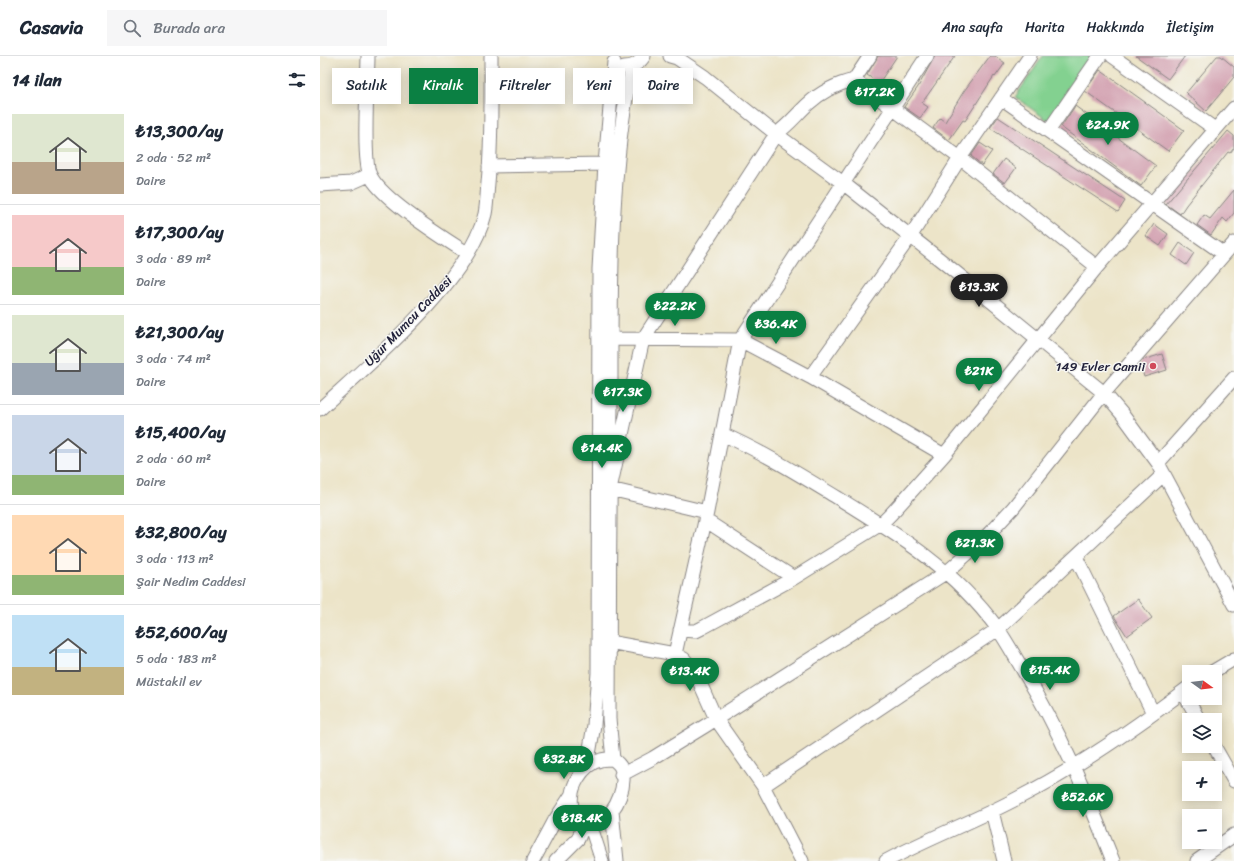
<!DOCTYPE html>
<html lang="tr">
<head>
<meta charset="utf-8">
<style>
  body { margin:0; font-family:Sriracha,sans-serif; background:#f6f6f7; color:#1f2937; height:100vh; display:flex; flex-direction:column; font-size:15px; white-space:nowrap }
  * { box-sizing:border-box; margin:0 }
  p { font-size:13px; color:#747a83 }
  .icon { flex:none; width:22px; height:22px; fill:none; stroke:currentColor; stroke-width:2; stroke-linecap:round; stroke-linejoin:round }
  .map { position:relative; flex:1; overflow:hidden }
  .panel { display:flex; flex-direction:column; background:#fff; width:320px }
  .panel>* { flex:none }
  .guide { position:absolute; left:12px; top:12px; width:380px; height:36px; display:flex; gap:8px }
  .needle { width:26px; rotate:105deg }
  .buttons { position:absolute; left:862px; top:609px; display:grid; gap:8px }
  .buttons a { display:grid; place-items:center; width:40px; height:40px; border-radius:0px; background:#fff; box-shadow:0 2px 10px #0003; font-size:20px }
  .price { position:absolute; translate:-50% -34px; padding:0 9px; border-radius:14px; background:#0b8043; color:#fff; font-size:13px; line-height:26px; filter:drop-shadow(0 1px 2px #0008) }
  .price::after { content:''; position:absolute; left:50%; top:24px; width:12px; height:9px; margin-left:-6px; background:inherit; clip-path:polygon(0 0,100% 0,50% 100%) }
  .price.active { background:#222; color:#fff }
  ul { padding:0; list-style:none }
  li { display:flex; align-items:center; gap:12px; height:100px; padding:0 12px }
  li+li { border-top:1px solid #e0e1e3 }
  li span { display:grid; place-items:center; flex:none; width:112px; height:80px; border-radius:0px; color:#555 }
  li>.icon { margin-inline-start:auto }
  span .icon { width:48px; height:48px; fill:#fffc; stroke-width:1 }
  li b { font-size:17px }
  h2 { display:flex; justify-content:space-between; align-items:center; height:48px; padding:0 12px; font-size:17px }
  .chip { padding:0 14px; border-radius:0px; background:#fff; box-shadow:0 2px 10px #0003; font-size:14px; line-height:36px }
  .chip.active { background:#0b8043; color:#fff }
  header { display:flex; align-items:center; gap:24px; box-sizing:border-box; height:56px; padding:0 20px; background:#fff; border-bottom:1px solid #e0e1e3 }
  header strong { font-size:19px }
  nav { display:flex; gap:22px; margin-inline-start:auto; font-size:14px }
  .search { width:280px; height:36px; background:#f6f6f7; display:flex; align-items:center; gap:10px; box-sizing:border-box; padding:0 14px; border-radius:0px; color:#747a83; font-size:15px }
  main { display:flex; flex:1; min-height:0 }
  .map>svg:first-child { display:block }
  .green { fill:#83d190; stroke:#527a66 }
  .building { fill:#d29faf }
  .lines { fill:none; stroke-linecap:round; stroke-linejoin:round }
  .minor-casing { stroke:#878382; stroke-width:15 }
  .minor { stroke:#fff; stroke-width:13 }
  .poi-dot { fill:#d1495b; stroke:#f6f6f2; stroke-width:1.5 }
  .labels { text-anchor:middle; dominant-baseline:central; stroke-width:3; stroke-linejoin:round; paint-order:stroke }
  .street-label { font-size:13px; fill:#22223b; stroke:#f6f6f2 }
  .poi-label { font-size:13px; fill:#22223b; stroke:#f6f6f2; text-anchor:end }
</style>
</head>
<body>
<header>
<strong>Casavia</strong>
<div class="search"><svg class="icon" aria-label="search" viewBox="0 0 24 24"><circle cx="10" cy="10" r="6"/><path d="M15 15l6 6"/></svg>Burada ara</div>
<nav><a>Ana sayfa</a><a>Harita</a><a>Hakkında</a><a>İletişim</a></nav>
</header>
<main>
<section class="panel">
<h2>14 ilan<svg class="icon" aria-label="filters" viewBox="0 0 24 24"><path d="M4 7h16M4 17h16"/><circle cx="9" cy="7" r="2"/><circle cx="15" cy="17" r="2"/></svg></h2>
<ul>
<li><span style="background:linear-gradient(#dfe7d0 60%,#b9a48a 0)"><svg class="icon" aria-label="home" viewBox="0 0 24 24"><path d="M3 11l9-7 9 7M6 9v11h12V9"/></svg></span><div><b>₺13,300/ay</b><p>2 oda · 52 m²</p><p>Daire</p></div></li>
<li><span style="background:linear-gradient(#f6c9c9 65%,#8fb573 0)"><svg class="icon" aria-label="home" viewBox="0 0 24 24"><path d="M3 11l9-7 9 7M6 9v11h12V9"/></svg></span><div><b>₺17,300/ay</b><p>3 oda · 89 m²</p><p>Daire</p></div></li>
<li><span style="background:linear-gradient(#dfe7d0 60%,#9aa5b1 0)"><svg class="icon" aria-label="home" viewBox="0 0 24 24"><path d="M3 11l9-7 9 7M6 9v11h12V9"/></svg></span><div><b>₺21,300/ay</b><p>3 oda · 74 m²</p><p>Daire</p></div></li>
<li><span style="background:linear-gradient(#c9d6e8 75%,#8fb573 0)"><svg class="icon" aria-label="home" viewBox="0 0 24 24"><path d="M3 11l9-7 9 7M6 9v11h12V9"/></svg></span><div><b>₺15,400/ay</b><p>2 oda · 60 m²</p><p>Daire</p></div></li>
<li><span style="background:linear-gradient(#ffd9b3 75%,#8fb573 0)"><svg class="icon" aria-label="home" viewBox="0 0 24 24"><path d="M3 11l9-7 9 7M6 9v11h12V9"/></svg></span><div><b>₺32,800/ay</b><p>3 oda · 113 m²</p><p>Şair Nedim Caddesi</p></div></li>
<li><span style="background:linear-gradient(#bfe0f5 65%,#c2b280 0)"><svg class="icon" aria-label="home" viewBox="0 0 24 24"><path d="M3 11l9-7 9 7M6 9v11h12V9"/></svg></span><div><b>₺52,600/ay</b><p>5 oda · 183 m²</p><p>Müstakil ev</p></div></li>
</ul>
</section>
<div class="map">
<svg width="914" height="805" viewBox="0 0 914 805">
  <rect width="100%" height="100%" fill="#f6f6f2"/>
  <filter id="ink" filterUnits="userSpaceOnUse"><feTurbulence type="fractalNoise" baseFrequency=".025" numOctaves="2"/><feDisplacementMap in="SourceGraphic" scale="8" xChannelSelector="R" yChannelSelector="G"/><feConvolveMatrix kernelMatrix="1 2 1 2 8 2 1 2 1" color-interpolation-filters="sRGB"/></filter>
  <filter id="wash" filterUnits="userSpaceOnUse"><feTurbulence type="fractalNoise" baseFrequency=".012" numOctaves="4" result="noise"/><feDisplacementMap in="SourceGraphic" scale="16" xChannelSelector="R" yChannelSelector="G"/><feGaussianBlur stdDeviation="0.9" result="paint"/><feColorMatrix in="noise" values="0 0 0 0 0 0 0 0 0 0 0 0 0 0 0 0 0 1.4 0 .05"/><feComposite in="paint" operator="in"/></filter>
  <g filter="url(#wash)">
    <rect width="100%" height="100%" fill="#ece4c8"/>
    <!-- green -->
    <path class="green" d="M723 0H775L730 66 695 41Z"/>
    <g id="blocks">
      <!-- building -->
      <path class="building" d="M558 0H577L559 27 547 19Z
        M615 0H635L602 47 608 51 600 62 584 51 598 31Z
        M670 0H675L685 7 675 21 674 20 645 65 643 64 629 84 613 72 620 62 625 66 644 35Z
        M816 0H865L848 23Z
        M897 0H901L914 11V21L886 55 866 37Z
        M780 14 864 74 848 95 765 35Z
        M755 50 836 110 821 130 741 71Z
        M678 61 805 145 798 156 670 72Z
        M908 75 914 80V92L910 97 908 96 866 149 860 158 846 148Z
        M660 87 672 95 662 109 651 100Z
        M684 103 696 112 685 127 673 118Z
        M914 134V157L907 166 903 162 891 179 877 169 884 159 890 163Z
        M834 168 848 178 840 190 826 180Z
        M860 187 874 197 866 209 852 199Z
        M842 298 847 314 824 321 820 307 823 304Z
        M818 543 832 562 807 580 794 560Z"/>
    </g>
  </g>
  <g filter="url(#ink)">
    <use href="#blocks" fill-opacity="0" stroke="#878382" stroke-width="1"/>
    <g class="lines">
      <!-- minor casing -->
      <g class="minor-casing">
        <path id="minor" d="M48 0C48 23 42 102 50 119 61 143 123 182 147 197
          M350 0 357 2 385 21 456 78 523 127 623 206 784 337 802 358 838 407 914 549
          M550 0 534 24 640 102 777 211
          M607 0 420 284 490 321 590 181 640 102 710 0
          M792 0 895 73
          M304 11C313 11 319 8 324 0
          M681 42 904 198
          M729 74 780 0
          M169 110 285 108
          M0 129 31 127 49 119
          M291 283 420 284 402 378C443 396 480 419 518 442 580 480 634 513 678 573 687 586 695 601 703 614 740 675 767 739 793 805
          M490 321 624 399
          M0 353C51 306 149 225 165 158 167 148 167 137 168 127 172 85 171 42 171 0
          M838 407 914 322
          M387 456 290 433 323 283 456 78C469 69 477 58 488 48 501 36 517 28 534 24
          M385 464 474 522
          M756 501 833 657
          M360 574 376 575 382 572 474 522 561 468 571 458 624 399 777 211 914 52
          M289 586 355 598 364 603 375 616 396 663 443 730 678 573 844 418
          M355 598 387 456 402 378
          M892 616 914 603
          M863 636 879 664
          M894 690 914 725
          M293 703 289 663C289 557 290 450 291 344 291 235 289 117 312 11
          M293 703C295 705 298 707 300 710 309 725 297 758 280 764 273 766 266 764 259 762 257 758 253 754 252 751 248 733 262 708 281 704 284 703 289 703 293 703Z
          M267 710 274 669 278 617 279 213 285 108 294 6
          M301 719 333 702 385 670 627 516 663 484 693 452 784 337 914 187
          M443 730 482 805
          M292 755 297 805
          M672 755 684 805
          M269 765 282 805
          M213 805 235 764 252 738
          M236 805 258 783 266 764
          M566 805C609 782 655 765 698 742 759 711 815 672 869 631
          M877 805 914 779"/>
      </g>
      <!-- minor -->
      <use href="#minor" class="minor"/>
    </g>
  </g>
  <!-- markers -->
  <circle class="poi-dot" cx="833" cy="310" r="4"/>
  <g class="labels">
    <!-- street labels -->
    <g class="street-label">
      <text transform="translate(88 265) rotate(-46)">Uğur Mumcu Caddesi</text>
    </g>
    <!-- poi labels -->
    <g class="poi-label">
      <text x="825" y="310">149 Evler Camii</text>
    </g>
  </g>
</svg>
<div class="buttons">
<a><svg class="needle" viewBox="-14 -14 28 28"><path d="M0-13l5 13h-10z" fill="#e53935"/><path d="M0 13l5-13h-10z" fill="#747a83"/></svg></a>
<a><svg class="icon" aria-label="layers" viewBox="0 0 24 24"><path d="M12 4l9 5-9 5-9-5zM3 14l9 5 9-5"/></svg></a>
<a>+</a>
<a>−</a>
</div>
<b class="price" style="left:555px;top:57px">₺17.2K</b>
<b class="price" style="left:788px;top:90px">₺24.9K</b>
<b class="price active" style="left:659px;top:252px">₺13.3K</b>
<b class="price" style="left:355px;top:271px">₺22.2K</b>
<b class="price" style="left:456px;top:289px">₺36.4K</b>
<b class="price" style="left:659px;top:336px">₺21K</b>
<b class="price" style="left:303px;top:357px">₺17.3K</b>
<b class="price" style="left:282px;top:413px">₺14.4K</b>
<b class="price" style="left:655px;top:508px">₺21.3K</b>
<b class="price" style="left:730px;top:635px">₺15.4K</b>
<b class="price" style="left:370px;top:636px">₺13.4K</b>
<b class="price" style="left:244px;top:724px">₺32.8K</b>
<b class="price" style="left:763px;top:762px">₺52.6K</b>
<b class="price" style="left:262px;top:783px">₺18.4K</b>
<div class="guide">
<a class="chip">Satılık</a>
<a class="chip active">Kiralık</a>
<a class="chip">Filtreler</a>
<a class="chip">Yeni</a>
<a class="chip">Daire</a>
</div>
</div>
</main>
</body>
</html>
